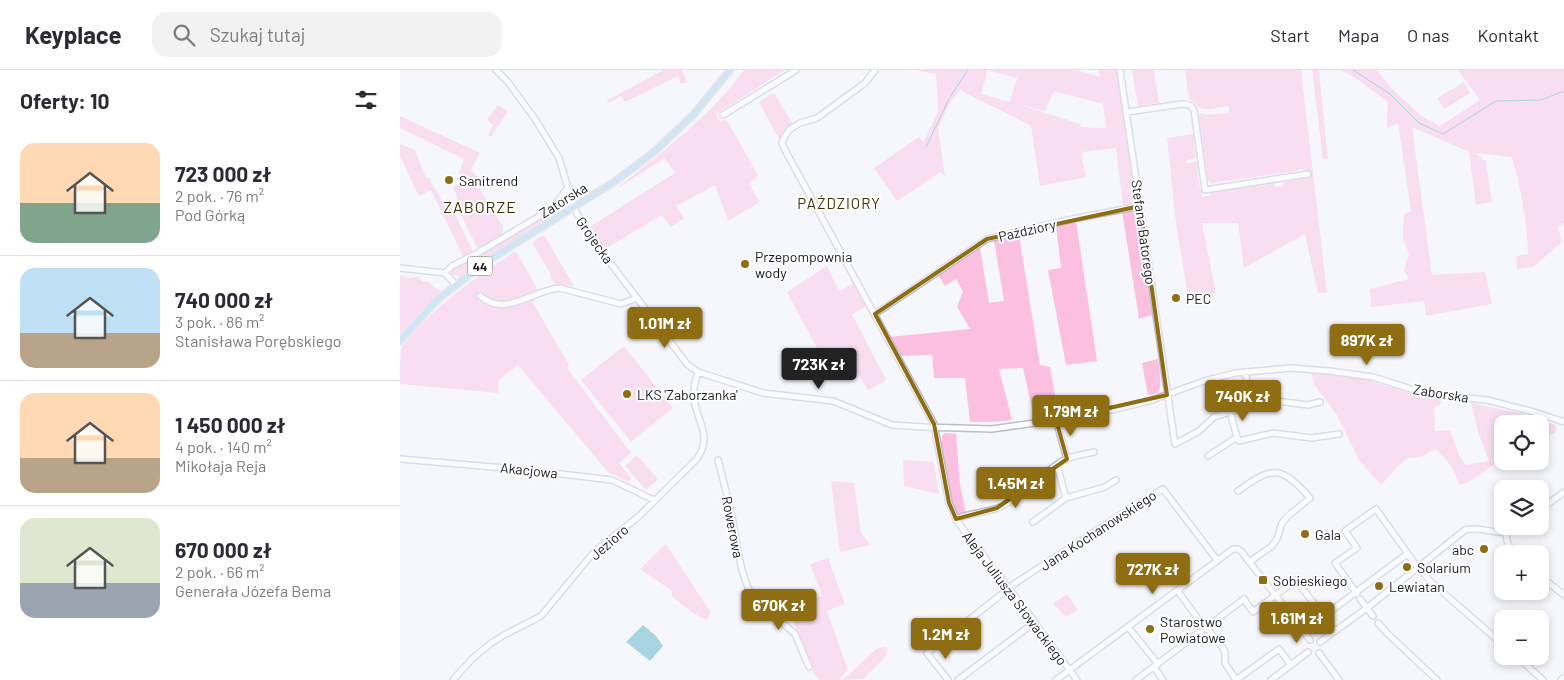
<!DOCTYPE html>
<html lang="pl">
<head>
<meta charset="utf-8">
<style>
  body { margin:0; font-family:Barlow,sans-serif; background:#f2f2f3; color:#2b2b33; height:100vh; display:flex; flex-direction:column; font-size:19px; white-space:nowrap }
  * { box-sizing:border-box; margin:0 }
  p { font-size:16px; color:#7c7c81 }
  .icon { flex:none; width:28px; height:28px; fill:none; stroke:currentColor; stroke-width:2; stroke-linecap:round; stroke-linejoin:round }
  .map { position:relative; flex:1; overflow:hidden }
  .sheet { display:flex; flex-direction:column; background:#fff; width:400px }
  .sheet>* { flex:none }
  .tools { position:absolute; left:1094px; top:345px; display:grid; gap:10px }
  .tools a { display:grid; place-items:center; width:55px; height:55px; border-radius:10px; background:#fff; box-shadow:0 2px 8px #0003; font-size:25px }
  .price { position:absolute; translate:-50% -42px; padding:0 11px; border-radius:5px; background:#8f6d12; color:#fff; font-size:16px; line-height:32px; filter:drop-shadow(0 1px 2px #0008) }
  .price::after { content:''; position:absolute; left:50%; top:30px; width:15px; height:11px; margin-left:-8px; background:inherit; clip-path:polygon(0 0,100% 0,50% 100%) }
  .price.selected { background:#222; color:#fff }
  ul { padding:0; list-style:none }
  li { display:flex; align-items:center; gap:15px; height:125px; padding:0 20px }
  li+li { border-top:1px solid #e1e1e2 }
  li span { display:grid; place-items:center; flex:none; width:140px; height:100px; border-radius:15px; color:#555 }
  li>.icon { margin-inline-start:auto }
  span .icon { width:60px; height:60px; fill:#fffc; stroke-width:1 }
  li b { font-size:21px }
  h2 { display:flex; justify-content:space-between; align-items:center; height:60px; padding:0 20px; font-size:21px }
  header { display:flex; align-items:center; gap:30px; box-sizing:border-box; height:70px; padding:0 25px; background:#fff; border-bottom:1px solid #e1e1e2 }
  header strong { font-size:24px }
  nav { display:flex; gap:28px; margin-inline-start:auto; font-size:18px }
  .search { width:350px; height:45px; background:#f2f2f3; display:flex; align-items:center; gap:12px; box-sizing:border-box; padding:0 18px; border-radius:15px; color:#7c7c81; font-size:19px }
  main { display:flex; flex:1; min-height:0 }
  .map>svg:first-child { display:block }
  .green { fill:#fbbfdf; fill-rule:evenodd }
  .water { fill:#47aabe }
  .lines { fill:none; stroke-linecap:round; stroke-linejoin:round }
  .stream { stroke:#47aabe; stroke-width:1 }
  .minor-casing { stroke:#bbbdcc; stroke-width:8 }
  .major-casing { stroke:#d5d5d6; stroke-width:9 }
  .minor { stroke:#fff; stroke-width:5 }
  .major { stroke:#a9cdeb; stroke-width:6 }
  .marked { fill:none; stroke:#8f6d12; stroke-width:4; stroke-linejoin:round }
  .poi-dot { fill:#8f6d12; stroke:#fff; stroke-width:2 }
  .labels { text-anchor:middle; dominant-baseline:central; stroke-width:4; stroke-linejoin:round; paint-order:stroke }
  .shield { fill:#fff; stroke:#5c5d60; stroke-width:1 }
  .shield-label { font-size:12px; font-weight:bold; fill:#16171c }
  .poi-label { font-size:14px; fill:#16171c; stroke:#fff; text-anchor:start }
  .street-label { font-size:14px; fill:#16171c; stroke:#fff }
  .neighbourhood-label { font-size:15px; letter-spacing:1px; fill:#3f2f05; stroke:#fff }
  .quarter-label { font-size:16px; letter-spacing:1px; fill:#3f2f05; stroke:#fff }
</style>
</head>
<body>
<header>
<strong>Keyplace</strong>
<div class="search"><svg class="icon" aria-label="search" viewBox="0 0 24 24"><circle cx="10" cy="10" r="6"/><path d="M15 15l6 6"/></svg>Szukaj tutaj</div>
<nav><a>Start</a><a>Mapa</a><a>O nas</a><a>Kontakt</a></nav>
</header>
<main>
<section class="sheet">
<h2>Oferty: 10<svg class="icon" aria-label="filters" viewBox="0 0 24 24"><path d="M4 7h16M4 17h16"/><circle cx="9" cy="7" r="2"/><circle cx="15" cy="17" r="2"/></svg></h2>
<ul>
<li><span style="background:linear-gradient(#ffd9b3 60%,#7fa58c 0)"><svg class="icon" aria-label="home" viewBox="0 0 24 24"><path d="M3 11l9-7 9 7M6 9v11h12V9"/></svg></span><div><b>723 000 zł</b><p>2 pok. · 76 m²</p><p>Pod Górką</p></div></li>
<li><span style="background:linear-gradient(#bfe0f5 65%,#b9a48a 0)"><svg class="icon" aria-label="home" viewBox="0 0 24 24"><path d="M3 11l9-7 9 7M6 9v11h12V9"/></svg></span><div><b>740 000 zł</b><p>3 pok. · 86 m²</p><p>Stanisława Porębskiego</p></div></li>
<li><span style="background:linear-gradient(#ffd9b3 65%,#b9a48a 0)"><svg class="icon" aria-label="home" viewBox="0 0 24 24"><path d="M3 11l9-7 9 7M6 9v11h12V9"/></svg></span><div><b>1 450 000 zł</b><p>4 pok. · 140 m²</p><p>Mikołaja Reja</p></div></li>
<li><span style="background:linear-gradient(#dfe7d0 65%,#9aa5b1 0)"><svg class="icon" aria-label="home" viewBox="0 0 24 24"><path d="M3 11l9-7 9 7M6 9v11h12V9"/></svg></span><div><b>670 000 zł</b><p>2 pok. · 66 m²</p><p>Generała Józefa Bema</p></div></li>
</ul>
</section>
<div class="map">
<svg width="1164" height="610" viewBox="0 0 1164 610">
  <rect width="100%" height="100%" fill="#f6f7fd"/>
  <!-- green -->
  <path class="green" d="M264 0H282L287 12 281 14 278 6 225 32 221 26 208 33 207 30Z
    M344 0H385L316 44 320 52 326 49 358 105 349 114 360 132 328 151 315 115 276 136 284 148 271 157 262 145 203 180 188 158 275 103 265 88 215 120C260 83 309 48 344 0Z
    M514 0H677L700 7 699 0H718L737 133 723 136 716 78 683 82 681 84 686 107 640 116 631 56C608 43 583 33 560 20L551 31 538 58 545 107 541 102 497 131 474 98 519 67 524 72 538 41 536 4ZM588 0 617 8 610 32 581 24ZM654 21 703 34 706 58 680 57 681 54 619 35 645 41Z
    M732 0H754L759 33 738 36Z
    M785 0H901L927 223H918L905 164 844 198 838 153H802L816 223 788 226 776 154 767 68 793 64 796 88 787 90V93L797 92 798 108 802 127 808 126 811 123 874 114 876 117 882 116 884 112 908 108 907 100 899 99 896 101 811 113 808 110 799 45 801 43 805 45 829 43V36C821 37 806 42 799 37 795 35 794 31 789 29Z
    M912 0H919L928 89H923Z
    M940 0H977L990 17 1021 46 1040 56 1080 30 1058 0H1164V153L1158 157 1162 172 1133 197 1117 199 1116 186 1128 184C1127 151 1121 118 1112 87L1076 83 1086 92 1092 132 1076 135 1069 82 1012 57 1032 205 1085 202 1092 234 1026 246 1024 231 971 237 970 219 1009 209 1004 201 1009 183 1003 169 1004 144 1011 141 998 53 987 58 988 32 954 7Z
    M1064 12 1070 23 1044 39 1037 28Z
    M374 23 393 54 379 69 359 32Z
    M98 35 108 41 91 67 88 65 93 55 87 50Z
    M0 46 80 83 71 100 81 111 80 119 103 156 102 165 81 178H77L56 134 57 127 53 117 63 111 59 103 64 89 0 58Z
    M0 74 15 80 26 108 28 107 42 130 50 133 72 180 71 184 64 188 31 120 19 126 0 86Z
    M164 124H166L168 133 160 140 161 142 84 189 60 207 51 204 52 199 77 186 156 138Z
    M734 139 737 143 752 245 739 249 722 141Z
    M676 151 697 291 666 295 648 200 661 198 656 156Z
    M144 164V165L174 216 155 214 150 206 151 205 132 172Z
    M619 165 640 295 650 297 658 342 634 346 623 298 599 299 612 350 591 352H570L565 308H534L532 285 502 286 489 267 570 259 557 237 563 221 556 209 545 216 538 205 580 178 589 233 604 231 594 170Z
    M114 182 117 183 138 220 133 233 169 295 167 298 231 383 219 393 231 408 228 412 208 402 118 295 99 310 98 323 1 314 0 316C0 307 0 286 1 278 5 271 13 264 18 258 46 227 80 205 114 182Z
    M427 196 439 221 455 213 467 236 452 244 486 310 468 320 443 280 423 289 387 222Z
    M0 205 7 208 18 207 23 212H29L34 217 41 221 0 265Z
    M224 276 273 338 231 372 181 310Z
    M758 289C759 299 763 313 758 323L748 325 742 293Z
    M911 302H923L938 306 939 304C974 309 1006 325 1041 329L1040 335 1034 337 1035 361 1050 360 1060 387 1066 395 1089 391 1078 362 1071 333 1119 343 1156 355V362L1140 370V354H1102V389L1069 412 1059 415C1054 398 1048 390 1035 379L1020 387 1008 388 998 396 981 415 959 390 937 345 914 314Z
    M545 363 556 364 560 415 566 443 557 447 551 433 540 372 542 371V366Z
    M237 385 258 409 246 420 225 396Z
    M503 390 534 392 539 424 504 416Z
    M431 411 454 413 461 463 470 475 440 482Z
    M266 474 311 543 306 550 291 542 272 526V521L240 499Z
    M428 488 445 534 427 541 448 600 439 610H419C405 594 396 557 389 537L422 526 410 494Z
    M667 524 678 540 666 547 653 534Z
    M483 577 488 578 486 586 463 609 443 610 476 579Z"/>
  <!-- water -->
  <path class="water" d="M243 555 256 566 263 576 250 591 226 572Z"/>
  <g class="lines">
    <!-- stream -->
    <path class="stream" d="M953 0 990 24 1019 53 1043 64 1096 31 1141 30 1164 21
      M526 77 550 27 568 0"/>
    <!-- minor casing -->
    <g class="minor-casing">
      <path id="minor" d="M96 0 108 12 135 49 159 88 174 138 184 156 202 182 287 294 298 302 363 323 433 331 492 355 524 357 592 359 656 350 716 339 752 330 804 311 835 303 891 298 929 301 973 307 1027 324 1087 330 1134 342 1164 352
        M475 0 465 13 417 48 400 53 389 60 384 68 382 73 384 78 534 354 549 433 556 449 565 462 634 551 644 566 677 610
        M720 0 775 374 799 361 814 347 852 335 851 328 908 335 920 332
        M727 42 782 34C788 34 791 35 794 40L805 120 908 104
        M323 45 396 0
        M0 198 45 203 56 215
        M45 203 52 196 76 184 153 138 168 117
        M80 226C106 248 132 220 160 218L221 234 237 228
        M475 244 587 169 677 148 740 136
        M845 302 851 328
        M830 342 837 367
        M656 350 667 389
        M808 386 837 367 839 371 873 363 912 368 939 364
        M0 389 127 400 212 410 254 430
        M318 390C323 409 328 428 332 447 337 473 339 500 351 524L395 564 409 597
        M657 395 666 428
        M838 421C872 396 881 395 910 428L888 446 882 453 877 469 872 476 849 492
        M1140 440 1164 422
        M556 449C569 443 584 443 598 438 623 427 641 403 664 390 673 386 685 384 694 382
        M633 452 666 428 705 417 716 410
        M1106 463 1107 471 1113 484
        M1018 497 1030 511 1102 574
        M1140 506 1164 525
        M777 520 805 558
        M957 524 935 493 957 478 945 461 976 439 1018 498
        M960 529 973 546
        M924 546 1007 484
        M978 553 988 564 1037 610
        M728 557 758 594
        M806 557 823 578 825 583V593L836 610 879 579 891 595
        M920 572 967 538 1065 460C1084 455 1101 470 1119 456
        M919 583 939 610
        M1116 586 1143 610
        M754 597 763 610
        M53 610 72 589 90 574 104 565 141 546 194 482 238 447 297 389C313 364 297 353 294 329 293 319 295 312 298 302
        M548 610 527 583 617 512 720 445 763 419 817 490
        M558 610 635 552
        M656 610 833 479H837L841 481 910 570
        M736 610 844 529 853 542 896 510 935 561
        M871 610 908 582
        M1161 610 1164 607"/>
    </g>
    <!-- major casing -->
    <g class="major-casing">
      <path id="major" d="M0 271 35 232 84 193 214 112 254 82 294 44 330 0"/>
    </g>
    <!-- minor -->
    <use href="#minor" class="minor"/>
    <!-- major -->
    <use href="#major" class="major"/>
  </g>
  <!-- marked area -->
  <path d="M0 0H1164V610H0ZM740 136 767 325 656 350 667 389 597 438 556 449 549 433 534 354 475 244 587 169Z" fill="#f6f7fd" fill-opacity=".55" fill-rule="evenodd"/>
  <path class="marked" d="M740 136 767 325 656 350 667 389 597 438 556 449 549 433 534 354 475 244 587 169Z"/>
  <!-- markers -->
  <g class="poi-dot">
    <circle cx="49" cy="110" r="5"/>
    <circle cx="345" cy="194" r="5"/>
    <circle cx="776" cy="228" r="5"/>
    <circle cx="227" cy="324" r="5"/>
    <circle cx="905" cy="464" r="5"/>
    <circle cx="1084" cy="479" r="5"/>
    <circle cx="1007" cy="497" r="5"/>
    <rect x="858" y="505" width="10" height="10" rx="2.5"/>
    <circle cx="979" cy="516" r="5"/>
    <circle cx="750" cy="559" r="5"/>
  </g>
  <g class="labels">
    <!-- shield labels -->
    <rect class="shield" x="67.5" y="186.5" width="25" height="19" rx="4"/>
    <g class="shield-label">
      <text x="80" y="196">44</text>
    </g>
    <!-- poi labels -->
    <g class="poi-label">
      <text x="59" y="110">Sanitrend</text>
      <text x="355" y="186">Przepompownia<tspan x="355" dy="16">wody</tspan></text>
      <text x="786" y="228">PEC</text>
      <text x="237" y="324">LKS 'Zaborzanka'</text>
      <text x="915" y="464">Gala</text>
      <text x="1074" y="479" text-anchor="end">abc</text>
      <text x="1017" y="497">Solarium</text>
      <text x="873" y="510">Sobieskiego</text>
      <text x="989" y="516">Lewiatan</text>
      <text x="760" y="551">Starostwo<tspan x="760" dy="16">Powiatowe</tspan></text>
    </g>
    <!-- street labels -->
    <g class="street-label">
      <text transform="translate(163 130) rotate(-32)">Zatorska</text>
      <text transform="translate(627 160) rotate(-13)">Paździory</text>
      <text transform="translate(744 162) rotate(82)">Stefana Batorego</text>
      <text transform="translate(195 170) rotate(55)">Grojecka</text>
      <text transform="translate(1041 323) rotate(9)">Zaborska</text>
      <text transform="translate(129 400) rotate(6)">Akacjowa</text>
      <text transform="translate(333 457) rotate(79)">Rowerowa</text>
      <text transform="translate(698 460) rotate(-33)">Jana Kochanowskiego</text>
      <text transform="translate(209 472) rotate(-41)">Jezioro</text>
      <text transform="translate(615 528) rotate(53)">Aleja Juliusza Słowackiego</text>
    </g>
    <!-- neighbourhood labels -->
    <g class="neighbourhood-label">
      <text x="439" y="133">PAŹDZIORY</text>
    </g>
    <!-- quarter labels -->
    <g class="quarter-label">
      <text x="80" y="136">ZABORZE</text>
    </g>
  </g>
</svg>
<div class="tools">
<a><svg class="icon" aria-label="locate" viewBox="0 0 24 24"><circle cx="12" cy="12" r="6"/><path d="M12 2v4M12 18v4M2 12h4M18 12h4"/></svg></a>
<a><svg class="icon" aria-label="layers" viewBox="0 0 24 24"><path d="M12 4l9 5-9 5-9-5zM3 14l9 5 9-5"/></svg></a>
<a>+</a>
<a>−</a>
</div>
<b class="price" style="left:265px;top:279px">1.01M zł</b>
<b class="price" style="left:967px;top:296px">897K zł</b>
<b class="price selected" style="left:419px;top:320px">723K zł</b>
<b class="price" style="left:843px;top:352px">740K zł</b>
<b class="price" style="left:671px;top:367px">1.79M zł</b>
<b class="price" style="left:616px;top:439px">1.45M zł</b>
<b class="price" style="left:753px;top:525px">727K zł</b>
<b class="price" style="left:379px;top:561px">670K zł</b>
<b class="price" style="left:897px;top:574px">1.61M zł</b>
<b class="price" style="left:546px;top:590px">1.2M zł</b>
</div>
</main>
</body>
</html>
